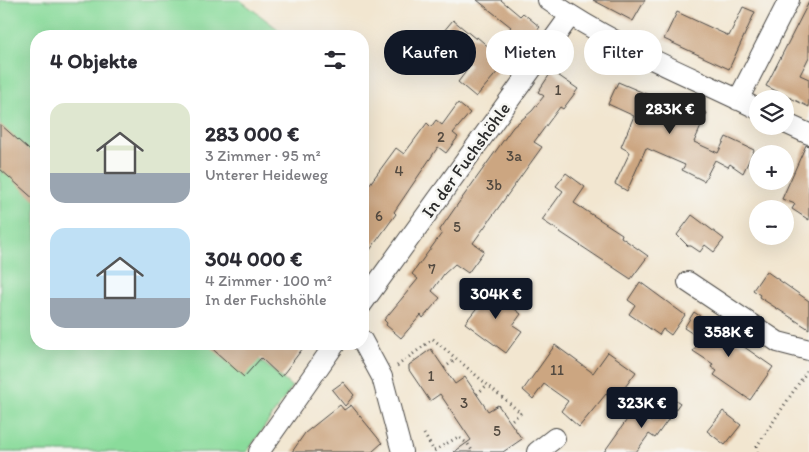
<!DOCTYPE html>
<html lang="de">
<head>
<meta charset="utf-8">
<style>
  body { margin:0; font-family:Itim,sans-serif; background:#f7f7f7; color:#2b2b33; height:100vh; display:flex; flex-direction:column; font-size:19px; white-space:nowrap }
  * { box-sizing:border-box; margin:0 }
  p { font-size:16px; color:#7c7c81 }
  .icon { flex:none; width:28px; height:28px; fill:none; stroke:currentColor; stroke-width:2; stroke-linecap:round; stroke-linejoin:round }
  .map { position:relative; flex:1; overflow:hidden }
  .drawer { position:absolute; left:30px; top:30px; width:339px; height:320px; display:flex; flex-direction:column; background:#fff; border-radius:20px; box-shadow:0 5px 20px #0002 }
  .drawer>* { flex:none }
  .banner { position:absolute; left:384px; top:30px; width:350px; height:45px; display:flex; gap:10px }
  .controls { position:absolute; left:749px; top:90px; display:grid; gap:10px }
  .controls a { display:grid; place-items:center; width:45px; height:45px; border-radius:50%; background:#fff; box-shadow:0 5px 20px #0002; font-size:25px }
  .price { position:absolute; translate:-50% -42px; padding:0 11px; border-radius:5px; background:#111827; color:#fff; font-size:16px; line-height:32px; filter:drop-shadow(0 1px 2px #0008) }
  .price::after { content:''; position:absolute; left:50%; top:30px; width:15px; height:11px; margin-left:-8px; background:inherit; clip-path:polygon(0 0,100% 0,50% 100%) }
  .price.on { background:#222; color:#fff }
  ul { padding:0; list-style:none }
  li { display:flex; align-items:center; gap:15px; height:125px; padding:0 20px }
  li span { display:grid; place-items:center; flex:none; width:140px; height:100px; border-radius:15px; color:#555 }
  li>.icon { margin-inline-start:auto }
  span .icon { width:60px; height:60px; fill:#fffc; stroke-width:1 }
  li b { font-size:21px }
  h2 { display:flex; justify-content:space-between; align-items:center; height:60px; padding:0 20px; font-size:21px }
  .tag { padding:0 18px; border-radius:22px; background:#fff; box-shadow:0 5px 20px #0002; font-size:18px; line-height:45px }
  .tag.on { background:#111827; color:#fff }
  .map>svg:first-child { display:block }
  .green { fill:#8adb9b; stroke:#5a8363 }
  .building { fill:#cca681 }
  .lines { fill:none; stroke-linecap:round; stroke-linejoin:round }
  .minor-casing { stroke:#494744; stroke-width:22 }
  .path { stroke:#494744; stroke-width:3; stroke-dasharray:1 4; stroke-linecap:butt }
  .minor { stroke:#fff; stroke-width:20 }
  .labels { text-anchor:middle; dominant-baseline:central; stroke-width:5; stroke-linejoin:round; paint-order:stroke }
  .number-label { font-size:15px; fill:#534a40 }
  .street-label { font-size:18px; fill:#2b2b2b; stroke:#f6f6f2 }
</style>
</head>
<body>
<div class="map">
<svg width="809" height="452" viewBox="0 0 809 452">
  <rect width="100%" height="100%" fill="#f6f6f2"/>
  <filter id="ink" filterUnits="userSpaceOnUse"><feTurbulence type="fractalNoise" baseFrequency=".02" numOctaves="2"/><feDisplacementMap in="SourceGraphic" scale="10" xChannelSelector="R" yChannelSelector="G"/><feConvolveMatrix kernelMatrix="1 2 1 2 8 2 1 2 1" color-interpolation-filters="sRGB"/></filter>
  <filter id="wash" filterUnits="userSpaceOnUse"><feTurbulence type="fractalNoise" baseFrequency=".0096" numOctaves="4" result="noise"/><feDisplacementMap in="SourceGraphic" scale="20" xChannelSelector="R" yChannelSelector="G"/><feGaussianBlur stdDeviation="1.12" result="paint"/><feColorMatrix in="noise" values="0 0 0 0 0 0 0 0 0 0 0 0 0 0 0 0 0 1.4 0 .05"/><feComposite in="paint" operator="in"/></filter>
  <g filter="url(#wash)">
    <rect width="100%" height="100%" fill="#f2e6d0"/>
    <!-- green -->
    <path class="green" d="M0 0H240L287 36H36V344H241L292 387 247 452H0Z"/>
    <g id="blocks">
      <!-- building -->
      <path class="building" d="M477 0H501L520 16 523 13 540 27 520 51 517 49 476 97 458 82 471 65 465 60 469 55 443 32 453 20 476 39 477 37 491 49 511 27Z
        M593 0H645L633 21Z
        M809 2V57L800 75 809 79V107L766 86Z
        M743 7 755 12 729 69 664 39 677 12 729 36Z
        M552 71 578 89 563 109 560 107 534 142 542 147 473 243 484 251 468 273 455 264 444 274 432 291 440 298 423 318 421 315 401 338 386 325 387 323 384 320 418 279 412 274 442 233 439 231 455 208 513 127 532 111 544 96 538 92Z
        M618 82 665 102 668 95 707 113 694 142 718 153 726 137 754 150 743 173 730 164 728 167 715 160 704 181 682 170 685 165 646 148 627 191 615 184 630 152 621 147 634 116 608 104Z
        M458 103 470 113 453 133 458 137 446 153 438 147 394 212 396 214 362 261V180L369 185 396 148 404 154 427 123 431 127 436 120 442 125Z
        M0 124 36 156V201L0 169Z
        M806 145 809 146V220L792 209 795 204 782 199Z
        M566 173 585 187 574 203 622 234 621 237 648 256 631 279 542 220 563 191 556 186Z
        M692 215 724 239 714 252 705 245 700 252 691 246H688L677 235Z
        M766 271 809 301V329L759 297 760 295 753 290Z
        M640 282 685 315 671 335 663 329 659 335 629 314 635 305 628 300Z
        M493 287 510 300 507 303 521 314 513 325 522 331 506 353 465 323Z
        M694 312 773 367 750 400 714 375 717 371 711 367 713 364 693 351 701 339 684 328Z
        M207 344H306L281 377 261 358 244 377Z
        M555 345 593 373 608 352 636 372 615 401 606 394 579 427 561 411 568 401 544 384 533 399 523 390Z
        M431 349 455 384 465 377 488 411 498 405 522 439 503 452H454L471 440 440 394 430 401 409 370V365Z
        M343 382 354 395 345 406 332 390Z
        M669 395 680 403 655 438 649 434 636 452H604L631 414 638 412 651 422Z
        M340 405 344 410 351 405 382 443 372 452H292L305 433Z
        M723 411 741 425 725 445 707 431Z"/>
    </g>
  </g>
  <g filter="url(#ink)">
    <use href="#blocks" fill-opacity="0" stroke="#494744" stroke-width="1"/>
    <g class="lines">
      <!-- minor casing -->
      <g class="minor-casing">
        <path id="minor" d="M548 0C613 46 687 74 758 109
          M738 100 789 0
          M785 123 809 134
          M688 282 778 342 809 350
          M362 304 570 16
          M362 340 382 377 402 452
          M259 452 335 344
          M537 452 555 438"/>
      </g>
      <!-- path -->
      <path class="path" d="M397 366 433 339 521 413 509 422
        M444 368 456 359
        M477 394 487 385
        M424 434 434 451 458 437 468 444 473 452
        M757 452V446L809 368"/>
      <!-- minor -->
      <use href="#minor" class="minor"/>
    </g>
  </g>
  <g class="labels">
    <!-- number labels -->
    <g class="number-label">
      <text x="558" y="90">1</text>
      <text x="441" y="137">2</text>
      <text x="514" y="156">3a</text>
      <text x="399" y="171">4</text>
      <text x="494" y="185">3b</text>
      <text x="379" y="216">6</text>
      <text x="457" y="227">5</text>
      <text x="432" y="269">7</text>
      <text x="557" y="370">11</text>
      <text x="431" y="376">1</text>
      <text x="464" y="403">3</text>
      <text x="497" y="431">5</text>
    </g>
    <!-- street labels -->
    <g class="street-label">
      <text transform="translate(466 160) rotate(-54)">In der Fuchshöhle</text>
    </g>
  </g>
</svg>
<div class="controls">
<a><svg class="icon" aria-label="layers" viewBox="0 0 24 24"><path d="M12 4l9 5-9 5-9-5zM3 14l9 5 9-5"/></svg></a>
<a>+</a>
<a>−</a>
</div>
<b class="price on" style="left:670px;top:135px">283K €</b>
<b class="price" style="left:496px;top:320px">304K €</b>
<b class="price" style="left:729px;top:358px">358K €</b>
<b class="price" style="left:642px;top:429px">323K €</b>
<div class="banner">
<a class="tag on">Kaufen</a>
<a class="tag">Mieten</a>
<a class="tag">Filter</a>
</div>
<section class="drawer">
<h2>4 Objekte<svg class="icon" aria-label="filters" viewBox="0 0 24 24"><path d="M4 7h16M4 17h16"/><circle cx="9" cy="7" r="2"/><circle cx="15" cy="17" r="2"/></svg></h2>
<ul>
<li><span style="background:linear-gradient(#dfe7d0 70%,#9aa5b1 0)"><svg class="icon" aria-label="home" viewBox="0 0 24 24"><path d="M3 11l9-7 9 7M6 9v11h12V9"/></svg></span><div><b>283 000 €</b><p>3 Zimmer · 95 m²</p><p>Unterer Heideweg</p></div></li>
<li><span style="background:linear-gradient(#bfe0f5 70%,#9aa5b1 0)"><svg class="icon" aria-label="home" viewBox="0 0 24 24"><path d="M3 11l9-7 9 7M6 9v11h12V9"/></svg></span><div><b>304 000 €</b><p>4 Zimmer · 100 m²</p><p>In der Fuchshöhle</p></div></li>
</ul>
</section>
</div>
</body>
</html>
